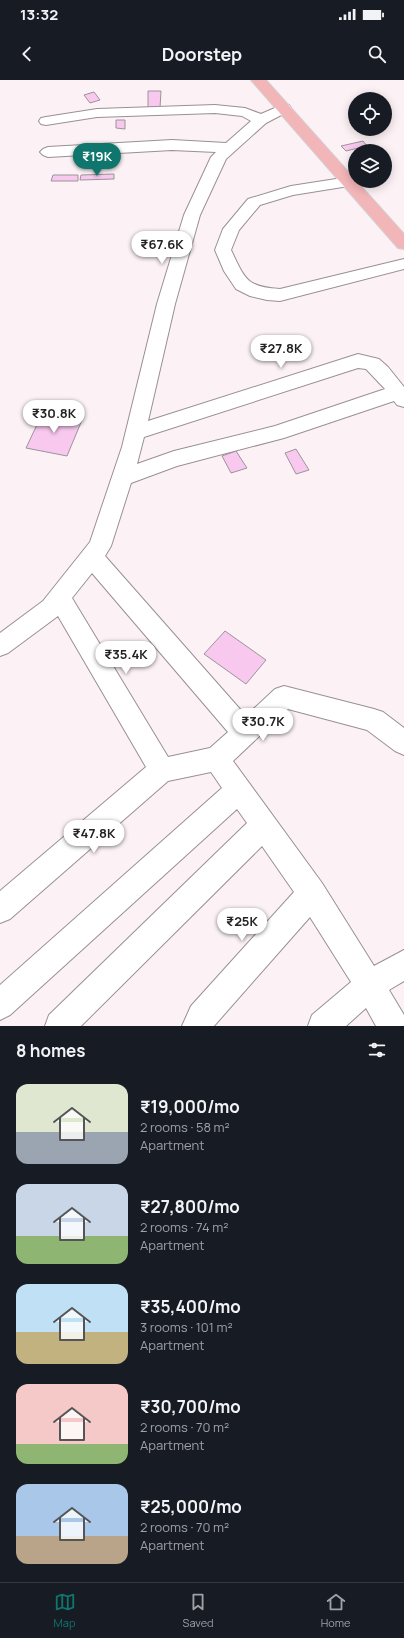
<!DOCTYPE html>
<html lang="en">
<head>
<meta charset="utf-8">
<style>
  body { margin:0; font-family:Manrope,sans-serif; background:#242831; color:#f1f3f6; height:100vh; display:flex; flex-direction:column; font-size:15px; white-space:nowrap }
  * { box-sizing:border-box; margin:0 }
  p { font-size:13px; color:#9ea1a6 }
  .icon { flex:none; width:22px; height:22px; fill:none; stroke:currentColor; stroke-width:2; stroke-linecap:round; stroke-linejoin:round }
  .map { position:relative; height:946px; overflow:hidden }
  .side { display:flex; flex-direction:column; background:#171b24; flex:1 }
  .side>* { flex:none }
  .tools { position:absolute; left:348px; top:12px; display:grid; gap:8px }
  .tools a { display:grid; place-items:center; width:44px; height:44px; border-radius:50%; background:#171b24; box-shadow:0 2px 10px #0003; font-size:20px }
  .price { position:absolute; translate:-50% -34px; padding:0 9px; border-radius:14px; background:#fff; color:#222; font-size:13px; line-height:26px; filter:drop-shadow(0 1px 2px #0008) }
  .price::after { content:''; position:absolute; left:50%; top:24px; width:12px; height:9px; margin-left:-6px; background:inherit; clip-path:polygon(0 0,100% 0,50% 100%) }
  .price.active { background:#0f766e; color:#fff }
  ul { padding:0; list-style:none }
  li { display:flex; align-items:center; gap:12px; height:100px; padding:0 16px }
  li span { display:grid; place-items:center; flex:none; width:112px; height:80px; border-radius:12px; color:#555 }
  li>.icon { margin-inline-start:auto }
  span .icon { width:48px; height:48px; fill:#fffc; stroke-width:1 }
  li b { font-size:17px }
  h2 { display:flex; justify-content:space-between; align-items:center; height:48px; padding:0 16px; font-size:17px }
  .status { display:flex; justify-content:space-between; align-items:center; height:28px; padding:0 20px; background:#171b24; direction:ltr }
  .status svg { height:11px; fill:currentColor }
  header { display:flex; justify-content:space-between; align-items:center; height:52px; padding:0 16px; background:#171b24; font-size:18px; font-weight:700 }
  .dock { display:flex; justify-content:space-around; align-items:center; height:56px; border-top:1px solid #363941; background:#171b24; font-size:11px; color:#9ea1a6 }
  .dock a { display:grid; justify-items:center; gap:2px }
  .dock .active { color:#0f766e }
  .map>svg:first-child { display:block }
  .building { fill:#f8c8ee; stroke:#9b949a }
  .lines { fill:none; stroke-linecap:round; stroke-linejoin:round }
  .minor-casing { stroke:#999093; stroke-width:2 }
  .major-casing { stroke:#d3d2d3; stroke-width:2 }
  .minor { fill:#fff; fill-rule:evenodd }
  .major { fill:#f2b5b8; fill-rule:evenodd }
</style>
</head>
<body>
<div class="status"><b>13:32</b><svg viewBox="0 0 49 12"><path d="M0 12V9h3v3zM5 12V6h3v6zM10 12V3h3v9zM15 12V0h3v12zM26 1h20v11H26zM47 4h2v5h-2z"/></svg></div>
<header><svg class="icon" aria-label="back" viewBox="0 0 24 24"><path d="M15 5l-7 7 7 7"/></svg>Doorstep<svg class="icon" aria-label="search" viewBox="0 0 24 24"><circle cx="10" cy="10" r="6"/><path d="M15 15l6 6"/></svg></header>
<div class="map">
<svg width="404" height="946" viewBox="0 0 404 946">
  <rect width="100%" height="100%" fill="#fcf2f5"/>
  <!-- building -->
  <path class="building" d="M148 11H161L160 28 148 29Z
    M94 12 100 20 90 23 84 15Z
    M116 40H125V49L116 48Z
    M363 61 367 66 346 71 341 66Z
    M114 94V99L80 100 81 95Z
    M53 95H78V101H51Z
    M43 332 82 340 67 376 26 368Z
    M296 369 309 390 296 394 285 373Z
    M236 371 247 388 231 393 222 376Z
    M225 551 266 580 246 604 204 574Z"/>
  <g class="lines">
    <!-- minor casing -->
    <g class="minor-casing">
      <path id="minor" d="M284 24 289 25 291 28 289 31 266 43 226 79 200 135 175 224 148 341 358 274 379 279 388 287 404 307V327L397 325 394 321 284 358 177 386 131 403 111 466 105 476 246 636 275 609 284 606 374 629 383 632 404 648V675L395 671 367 650 288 629 233 681 322 803 374 886 404 870V901L389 910 404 935V946H376L366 928 346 946H308L312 935 351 902 310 837 214 946H182L191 926 294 812 262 766 81 946H45L49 935 247 743 237 729 10 935 0 940V905L222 708 211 692 168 701 10 839 0 843V811L146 687 58 536 8 573 0 576V553L43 521 90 462 122 367 157 224 184 135 211 77 216 72 172 70 48 77 43 75 40 72 43 69 48 67 172 60 226 63 251 41 242 36 215 33 97 37 46 45 41 44 39 41 41 38 46 37 97 29 215 25 245 28 261 34ZM358 288 366 289 385 309 275 346 174 371 137 384 144 357ZM92 493 228 652 210 668 168 677 72 518Z
        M349 97 355 99 356 101 355 105 293 115 260 125 239 150 231 170C245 199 246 207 280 209L404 179V189L280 221 267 220 250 216 236 209 224 191 215 170 223 149 248 119 291 106Z"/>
    </g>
    <!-- major casing -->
    <g class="major-casing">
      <path id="major" d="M251 0H266L404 154V169L398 168Z"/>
    </g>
    <!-- minor -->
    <use href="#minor" class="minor"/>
    <!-- major -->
    <use href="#major" class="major"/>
  </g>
</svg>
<div class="tools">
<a><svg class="icon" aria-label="locate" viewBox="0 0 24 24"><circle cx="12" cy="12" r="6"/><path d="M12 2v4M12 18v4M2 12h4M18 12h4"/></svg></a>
<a><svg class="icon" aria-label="layers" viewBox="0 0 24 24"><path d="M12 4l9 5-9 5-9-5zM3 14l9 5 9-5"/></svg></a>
</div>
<b class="price active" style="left:97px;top:97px">₹19K</b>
<b class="price" style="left:162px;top:185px">₹67.6K</b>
<b class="price" style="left:281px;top:289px">₹27.8K</b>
<b class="price" style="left:54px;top:354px">₹30.8K</b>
<b class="price" style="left:126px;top:595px">₹35.4K</b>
<b class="price" style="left:263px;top:662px">₹30.7K</b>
<b class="price" style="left:94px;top:774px">₹47.8K</b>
<b class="price" style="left:242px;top:862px">₹25K</b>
</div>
<section class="side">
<h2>8 homes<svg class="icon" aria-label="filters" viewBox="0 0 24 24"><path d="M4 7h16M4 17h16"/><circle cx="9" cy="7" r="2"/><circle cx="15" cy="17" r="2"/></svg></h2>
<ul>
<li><span style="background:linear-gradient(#dfe7d0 60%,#9aa5b1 0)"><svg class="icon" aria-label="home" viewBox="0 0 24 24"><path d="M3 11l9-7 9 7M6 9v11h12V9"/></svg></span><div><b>₹19,000/mo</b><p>2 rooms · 58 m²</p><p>Apartment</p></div></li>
<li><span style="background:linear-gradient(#c9d6e8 65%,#8fb573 0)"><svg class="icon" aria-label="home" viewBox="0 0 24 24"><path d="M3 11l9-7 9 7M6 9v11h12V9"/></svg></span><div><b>₹27,800/mo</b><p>2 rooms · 74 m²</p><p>Apartment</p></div></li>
<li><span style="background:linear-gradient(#bfe0f5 60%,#c2b280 0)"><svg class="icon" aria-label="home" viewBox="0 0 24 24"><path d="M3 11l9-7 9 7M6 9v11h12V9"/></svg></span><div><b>₹35,400/mo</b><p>3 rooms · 101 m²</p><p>Apartment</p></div></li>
<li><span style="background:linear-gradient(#f6c9c9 75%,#8fb573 0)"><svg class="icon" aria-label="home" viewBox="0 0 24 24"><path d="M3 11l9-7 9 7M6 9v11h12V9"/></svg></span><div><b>₹30,700/mo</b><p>2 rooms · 70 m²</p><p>Apartment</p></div></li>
<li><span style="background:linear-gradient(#a9c7e8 65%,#b9a48a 0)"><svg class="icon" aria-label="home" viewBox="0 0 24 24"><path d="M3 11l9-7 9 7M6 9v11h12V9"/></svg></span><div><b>₹25,000/mo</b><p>2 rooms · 70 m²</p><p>Apartment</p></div></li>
</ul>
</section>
<nav class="dock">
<a class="active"><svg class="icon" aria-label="map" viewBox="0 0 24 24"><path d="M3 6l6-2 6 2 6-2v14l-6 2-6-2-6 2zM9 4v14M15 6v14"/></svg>Map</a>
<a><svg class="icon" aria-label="saved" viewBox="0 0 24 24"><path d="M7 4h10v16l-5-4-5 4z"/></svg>Saved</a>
<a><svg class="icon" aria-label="home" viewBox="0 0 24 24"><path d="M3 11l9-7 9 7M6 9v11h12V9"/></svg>Home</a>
</nav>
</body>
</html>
